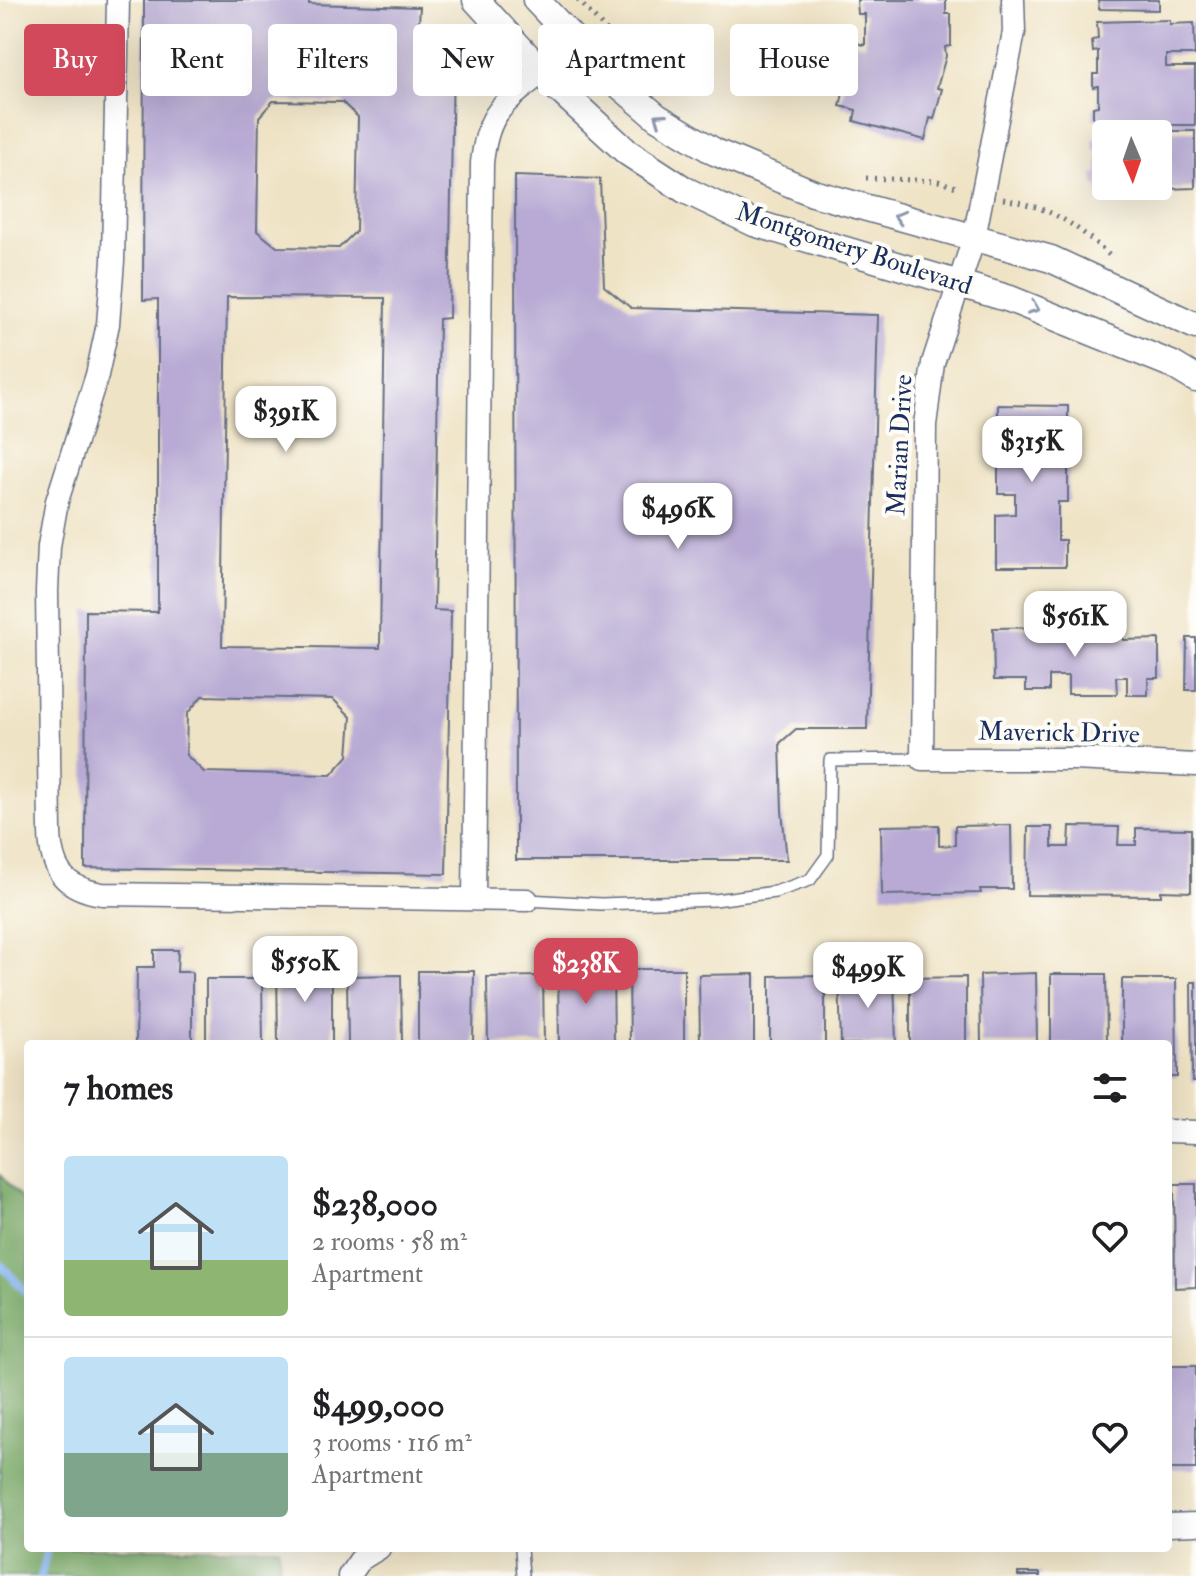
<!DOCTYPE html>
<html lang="en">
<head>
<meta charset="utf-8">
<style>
  body { margin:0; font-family:"IM FELL Double Pica",serif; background:#f2f2f2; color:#202124; height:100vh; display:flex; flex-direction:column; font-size:30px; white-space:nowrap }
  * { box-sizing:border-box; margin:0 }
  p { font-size:26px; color:#757577 }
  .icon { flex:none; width:44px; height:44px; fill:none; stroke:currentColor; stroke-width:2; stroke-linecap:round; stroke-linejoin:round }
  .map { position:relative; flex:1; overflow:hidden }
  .panel { position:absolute; left:24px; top:1040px; width:1148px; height:512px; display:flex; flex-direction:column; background:#fff; border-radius:8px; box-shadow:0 8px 32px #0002 }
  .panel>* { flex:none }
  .hud { position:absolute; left:24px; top:24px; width:1148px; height:72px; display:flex; gap:16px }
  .needle { width:52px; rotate:178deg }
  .fabs { position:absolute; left:1092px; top:120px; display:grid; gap:16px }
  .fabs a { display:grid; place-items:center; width:80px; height:80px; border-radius:8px; background:#fff; box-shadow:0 8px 32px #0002; font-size:40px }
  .price { position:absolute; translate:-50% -68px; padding:0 18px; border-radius:16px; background:#fff; color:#222; font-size:26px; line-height:52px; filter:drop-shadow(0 2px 4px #0008) }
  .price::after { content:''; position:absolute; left:50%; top:48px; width:24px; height:18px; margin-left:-12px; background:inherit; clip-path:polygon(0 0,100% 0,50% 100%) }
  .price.selected { background:#d1495b; color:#fff }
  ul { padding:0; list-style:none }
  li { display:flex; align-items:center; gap:24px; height:200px; padding:0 40px }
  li+li { border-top:2px solid #e0e0e0 }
  li span { display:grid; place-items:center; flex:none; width:224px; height:160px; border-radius:8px; color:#555 }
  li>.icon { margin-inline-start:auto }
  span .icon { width:96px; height:96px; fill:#fffc; stroke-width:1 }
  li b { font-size:34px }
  h2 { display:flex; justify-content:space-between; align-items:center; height:96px; padding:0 40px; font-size:34px }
  .pill { padding:0 28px; border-radius:8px; background:#fff; box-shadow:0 8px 32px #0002; font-size:28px; line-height:72px }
  .pill.selected { background:#d1495b; color:#fff }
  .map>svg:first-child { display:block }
  .forest { fill:#7aac67; stroke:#4a6e62; stroke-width:2 }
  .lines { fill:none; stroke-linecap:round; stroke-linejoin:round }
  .stream { stroke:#8abaf5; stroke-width:8 }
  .building { fill:#b8aad4; fill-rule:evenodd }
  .service-casing { stroke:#656e82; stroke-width:14 }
  .minor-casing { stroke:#656e82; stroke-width:25 }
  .tertiary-casing { stroke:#656e82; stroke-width:29 }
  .path { stroke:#656e82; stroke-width:5; stroke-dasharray:2 6; stroke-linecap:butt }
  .service { stroke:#fff; stroke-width:11 }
  .minor { stroke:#fff; stroke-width:22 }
  .tertiary { stroke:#fff; stroke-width:26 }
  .oneway { stroke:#8d97ae }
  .labels { text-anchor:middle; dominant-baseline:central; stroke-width:8; stroke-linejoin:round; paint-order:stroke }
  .street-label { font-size:26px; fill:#1b2f5e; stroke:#fdfcf7 }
</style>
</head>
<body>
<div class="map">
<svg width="1196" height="1576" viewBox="0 0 1196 1576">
  <rect width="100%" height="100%" fill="#fdfcf7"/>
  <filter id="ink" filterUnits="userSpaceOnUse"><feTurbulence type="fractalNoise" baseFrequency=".0125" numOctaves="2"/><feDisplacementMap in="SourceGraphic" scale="16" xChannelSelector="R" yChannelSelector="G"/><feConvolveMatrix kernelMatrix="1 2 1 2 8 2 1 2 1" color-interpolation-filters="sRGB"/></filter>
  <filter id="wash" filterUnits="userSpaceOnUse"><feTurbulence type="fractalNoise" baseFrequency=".006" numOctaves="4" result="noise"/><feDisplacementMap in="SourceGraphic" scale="32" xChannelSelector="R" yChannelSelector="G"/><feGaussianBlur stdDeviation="1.8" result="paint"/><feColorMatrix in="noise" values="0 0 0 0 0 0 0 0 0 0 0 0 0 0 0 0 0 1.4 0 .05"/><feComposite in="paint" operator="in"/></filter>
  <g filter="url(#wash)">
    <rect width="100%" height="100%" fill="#efe3c5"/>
    <!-- forest -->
    <path class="forest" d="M0 1175 28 1206V1548H279L280 1576H0Z"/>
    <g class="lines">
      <!-- stream -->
      <path class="stream" d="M0 1264 28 1294
        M41 1576 47 1548"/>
    </g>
    <g id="blocks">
      <!-- building -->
      <path class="building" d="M144 0H309V4L420 7 417 53 453 58 449 318 439 319 434 610 451 611 446 874 85 868 86 611 158 612V299L143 300ZM273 101 342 102 358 117 356 231 339 248 277 247 257 231 259 117ZM227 297 385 298 380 648 222 646ZM202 696 333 699 351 717 348 756 331 775 204 772 186 755 187 714Z
        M857 0H946V14H951V46L945 47 946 56 937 88 942 89 934 119 930 118 925 140 854 121 856 110 840 106 855 43 865 45V14H858Z
        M1098 0H1159V10L1099 9Z
        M1170 20V24L1194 23 1195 55H1166V67H1195V125H1165L1166 131H1195V188L1166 189V199L1099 198 1098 186H1094L1093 174 1098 173V150H1094L1093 139 1098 138V119H1093V107L1098 106V86L1093 87V74H1098V51L1093 52 1092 40 1098 39 1097 22ZM1106 134H1158V186H1106Z
        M515 176 600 179 604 286 631 308 878 315 867 729H796L780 743 782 811 787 860H516Z
        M998 405 1068 406V502H1058V540H1065V567H996V515L1015 514V494H998Z
        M1123 626V640L1159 639V678H1148V695H1127V677H1116L1117 694H1068V676H1049V691H1026V680H994L993 628Z
        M1187 638H1196V690H1186Z
        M939 825V846L955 845V826L1011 825 1012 889H980L981 893 882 895 881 826Z
        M1070 826 1119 827 1118 845H1136V828L1191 829V892L1161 891V896L1027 895 1028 827H1052V847H1069Z
        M154 950H178L177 972H192V1044H136L137 967H154Z
        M332 964V1044H278L277 965Z
        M558 969H613L614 1044H559Z
        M629 969H684V1044H630Z
        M418 971H474L473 1044H418Z
        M1036 973 1037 1044H981L980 975Z
        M754 974V1044H700L699 975Z
        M1051 974H1106L1107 1044H1051Z
        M401 975 402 1044H348L347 976Z
        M825 975V1044H770V976Z
        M894 975 896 1044H841L839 976Z
        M543 976 544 1044H488L487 977Z
        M966 977V1044H910V978Z
        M206 979H262L263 1044H206Z
        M1122 979H1176L1177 1077H1168V1044H1122Z
        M1191 982H1196V1081H1192Z
        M1174 1184H1196V1287L1175 1288Z
        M1168 1366H1196V1469H1168Z
        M1018 1573H1040V1576H1018Z"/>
    </g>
  </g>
  <g filter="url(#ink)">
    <use href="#blocks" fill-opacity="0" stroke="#656e82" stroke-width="2"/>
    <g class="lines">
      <!-- service casing -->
      <g class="service-casing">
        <path id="service" d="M527 900 601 904 715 900 775 892 810 880 828 855 830 760 922 759
          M521 1548 523 1576"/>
      </g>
      <!-- minor casing -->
      <g class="minor-casing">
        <path id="minor" d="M118 0 113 261 108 324 97 375 57 501 49 546 47 591 50 832C51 870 64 888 102 894L527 900
          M1013 0 1014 32 974 238 933 363 925 425 922 759H1074L1196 765
          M474 899 482 163C488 109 503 106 541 72
          M1168 1131 1196 1132
          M1168 1525 1196 1524
          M349 1576 361 1559 379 1548"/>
      </g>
      <!-- tertiary casing -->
      <g class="tertiary-casing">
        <path id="tertiary" d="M476 0 552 83 627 152 685 190 754 223 1010 299 1171 364 1196 379
          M536 0 605 73 657 117 715 152 813 193 1051 259 1196 326"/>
      </g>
      <!-- path -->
      <path class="path" d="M578 0 621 46
        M866 178 938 181 959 188
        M1003 199C1052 208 1073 222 1109 255"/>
      <!-- service -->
      <use href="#service" class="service"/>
      <!-- minor -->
      <use href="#minor" class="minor"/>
      <!-- tertiary -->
      <use href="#tertiary" class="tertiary"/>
    </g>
    <!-- one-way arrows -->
    <defs><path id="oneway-chevron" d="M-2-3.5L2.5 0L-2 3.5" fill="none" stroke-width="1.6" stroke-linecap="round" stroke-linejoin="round" transform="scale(2)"/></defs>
    <g class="oneway">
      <use href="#oneway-chevron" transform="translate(660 118) rotate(-145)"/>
      <use href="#oneway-chevron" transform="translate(899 217) rotate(-164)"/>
      <use href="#oneway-chevron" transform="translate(1034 308) rotate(22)"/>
    </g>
  </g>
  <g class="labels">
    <!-- street labels -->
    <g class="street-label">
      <text transform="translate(854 249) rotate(18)">Montgomery Boulevard</text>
      <text transform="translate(900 445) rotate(-87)">Marian Drive</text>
      <text transform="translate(1059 733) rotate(1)">Maverick Drive</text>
    </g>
  </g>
</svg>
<div class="fabs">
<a><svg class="needle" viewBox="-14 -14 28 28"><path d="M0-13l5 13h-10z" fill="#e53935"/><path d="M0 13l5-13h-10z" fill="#757577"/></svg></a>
</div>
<b class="price" style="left:286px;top:454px">$391K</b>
<b class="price" style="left:1032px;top:484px">$315K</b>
<b class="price" style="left:678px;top:551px">$496K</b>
<b class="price" style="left:1075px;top:659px">$561K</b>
<b class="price" style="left:305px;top:1004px">$550K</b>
<b class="price selected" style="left:586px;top:1006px">$238K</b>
<b class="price" style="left:868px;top:1010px">$499K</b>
<div class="hud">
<a class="pill selected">Buy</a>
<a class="pill">Rent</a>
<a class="pill">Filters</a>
<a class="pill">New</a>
<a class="pill">Apartment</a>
<a class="pill">House</a>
</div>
<section class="panel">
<h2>7 homes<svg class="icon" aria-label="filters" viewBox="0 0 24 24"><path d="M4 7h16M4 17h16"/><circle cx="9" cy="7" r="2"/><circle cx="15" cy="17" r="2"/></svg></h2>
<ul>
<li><span style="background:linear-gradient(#bfe0f5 65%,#8fb573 0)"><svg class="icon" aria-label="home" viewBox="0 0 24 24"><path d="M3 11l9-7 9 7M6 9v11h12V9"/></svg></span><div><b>$238,000</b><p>2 rooms · 58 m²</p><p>Apartment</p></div><svg class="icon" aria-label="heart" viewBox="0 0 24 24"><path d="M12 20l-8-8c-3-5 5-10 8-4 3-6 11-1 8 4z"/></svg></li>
<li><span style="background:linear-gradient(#bfe0f5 60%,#7fa58c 0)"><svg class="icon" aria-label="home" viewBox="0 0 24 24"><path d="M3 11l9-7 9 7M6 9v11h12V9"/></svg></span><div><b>$499,000</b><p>3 rooms · 116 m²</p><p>Apartment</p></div><svg class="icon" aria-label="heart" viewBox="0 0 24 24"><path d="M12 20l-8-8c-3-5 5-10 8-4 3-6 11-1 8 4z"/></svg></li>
</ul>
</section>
</div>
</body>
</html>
